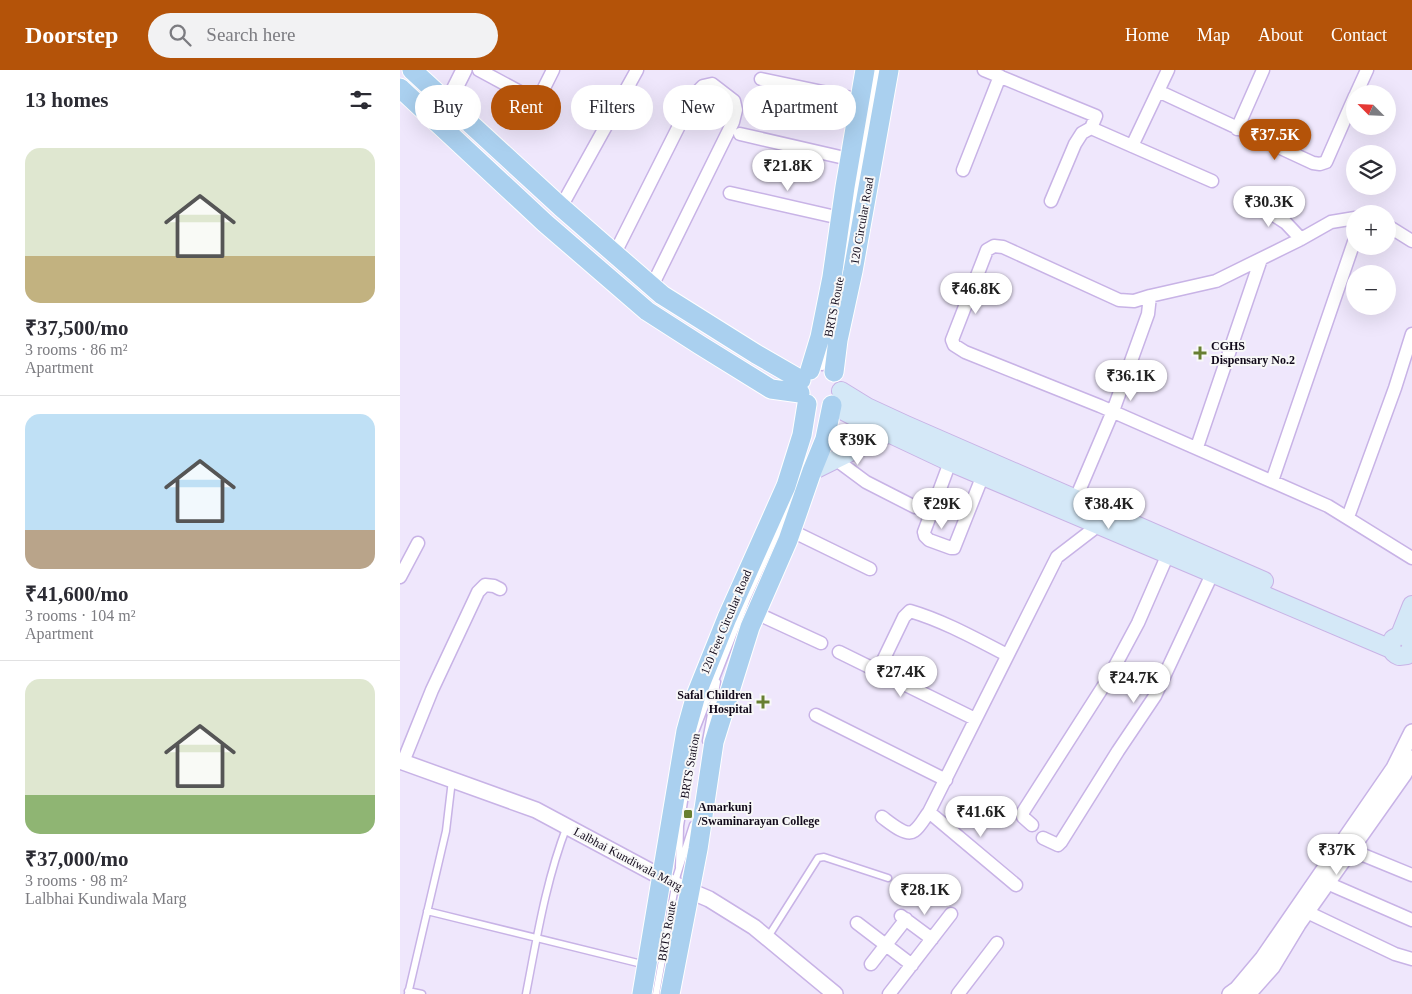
<!DOCTYPE html>
<html lang="en">
<head>
<meta charset="utf-8">
<style>
  body { margin:0; font-family:Georgia,serif; background:#f2f2f3; color:#2b2b33; height:100vh; display:flex; flex-direction:column; font-size:19px; white-space:nowrap }
  * { box-sizing:border-box; margin:0 }
  p { font-size:16px; color:#7c7c81 }
  .icon { flex:none; width:28px; height:28px; fill:none; stroke:currentColor; stroke-width:2; stroke-linecap:round; stroke-linejoin:round }
  .map { position:relative; flex:1; overflow:hidden }
  .drawer { display:flex; flex-direction:column; background:#fff; width:400px }
  .drawer>* { flex:none }
  .hud { position:absolute; left:15px; top:15px; width:475px; height:45px; display:flex; gap:10px }
  .needle { width:32px; rotate:294deg }
  .controls { position:absolute; left:946px; top:15px; display:grid; gap:10px }
  .controls a { display:grid; place-items:center; width:50px; height:50px; border-radius:50%; background:#fff; box-shadow:0 5px 20px #0002; font-size:25px }
  .price { position:absolute; translate:-50% -42px; padding:0 11px; border-radius:18px; background:#fff; color:#222; font-size:16px; line-height:32px; filter:drop-shadow(0 1px 2px #0008) }
  .price::after { content:''; position:absolute; left:50%; top:30px; width:15px; height:11px; margin-left:-8px; background:inherit; clip-path:polygon(0 0,100% 0,50% 100%) }
  .price.active { background:#b45309; color:#fff }
  ul { padding:0; list-style:none }
  li { display:grid; align-content:center; gap:10px; height:265px; padding:0 25px }
  li+li { border-top:1px solid #e1e1e2 }
  li span { display:grid; place-items:center; height:155px; border-radius:15px; color:#555 }
  li>.icon { margin-inline-start:auto }
  span .icon { width:90px; height:90px; fill:#fffc; stroke-width:1 }
  li b { font-size:21px }
  h2 { display:flex; justify-content:space-between; align-items:center; height:60px; padding:0 25px; font-size:21px }
  .tag { padding:0 18px; border-radius:22px; background:#fff; box-shadow:0 5px 20px #0002; font-size:18px; line-height:45px }
  .tag.active { background:#b45309; color:#fff }
  header { display:flex; align-items:center; gap:30px; box-sizing:border-box; height:70px; padding:0 25px; background:#b45309; color:#fff }
  header strong { font-size:24px }
  nav { display:flex; gap:28px; margin-inline-start:auto; font-size:18px }
  .search { width:350px; height:45px; background:#f2f2f3; display:flex; align-items:center; gap:12px; box-sizing:border-box; padding:0 18px; border-radius:28px; color:#7c7c81; font-size:19px }
  main { display:flex; flex:1; min-height:0 }
  .map>svg:first-child { display:block }
  .lines { fill:none; stroke-linecap:round; stroke-linejoin:round }
  .service-casing { stroke:#c8b3e6; stroke-width:9 }
  .minor-casing { stroke:#c8b3e6; stroke-width:15 }
  .tertiary-casing { stroke:#c8b3e6; stroke-width:18 }
  .secondary-casing { stroke:#c8b3e6; stroke-width:20 }
  .primary-casing { stroke:#fff; stroke-width:21 }
  .service { stroke:#fff; stroke-width:6 }
  .minor { stroke:#fff; stroke-width:12 }
  .tertiary { stroke:#fff; stroke-width:15 }
  .secondary { stroke:#d4e8f7; stroke-width:18 }
  .primary { stroke:#aad0ef; stroke-width:19 }
  .poi-dot { fill:#677f31; stroke:#f8f8f8; stroke-width:2 }
  .labels { text-anchor:middle; dominant-baseline:central; stroke-width:4; stroke-linejoin:round; paint-order:stroke }
  .street-label { font-size:12px; fill:#11091a; stroke:#f8f8f8 }
  .poi-label { font-size:12px; font-weight:bold; fill:#11091a; stroke:#f8f8f8; text-anchor:start }
</style>
</head>
<body>
<header>
<strong>Doorstep</strong>
<div class="search"><svg class="icon" aria-label="search" viewBox="0 0 24 24"><circle cx="10" cy="10" r="6"/><path d="M15 15l6 6"/></svg>Search here</div>
<nav><a>Home</a><a>Map</a><a>About</a><a>Contact</a></nav>
</header>
<main>
<section class="drawer">
<h2>13 homes<svg class="icon" aria-label="filters" viewBox="0 0 24 24"><path d="M4 7h16M4 17h16"/><circle cx="9" cy="7" r="2"/><circle cx="15" cy="17" r="2"/></svg></h2>
<ul>
<li><span style="background:linear-gradient(#dfe7d0 70%,#c2b280 0)"><svg class="icon" aria-label="home" viewBox="0 0 24 24"><path d="M3 11l9-7 9 7M6 9v11h12V9"/></svg></span><div><b>₹37,500/mo</b><p>3 rooms · 86 m²</p><p>Apartment</p></div></li>
<li><span style="background:linear-gradient(#bfe0f5 75%,#b9a48a 0)"><svg class="icon" aria-label="home" viewBox="0 0 24 24"><path d="M3 11l9-7 9 7M6 9v11h12V9"/></svg></span><div><b>₹41,600/mo</b><p>3 rooms · 104 m²</p><p>Apartment</p></div></li>
<li><span style="background:linear-gradient(#dfe7d0 75%,#8fb573 0)"><svg class="icon" aria-label="home" viewBox="0 0 24 24"><path d="M3 11l9-7 9 7M6 9v11h12V9"/></svg></span><div><b>₹37,000/mo</b><p>3 rooms · 98 m²</p><p>Lalbhai Kundiwala Marg</p></div></li>
</ul>
</section>
<div class="map">
<svg width="1012" height="924" viewBox="0 0 1012 924">
  <rect width="100%" height="100%" fill="#efe7fc"/>
  <g class="lines">
    <!-- service casing -->
    <g class="service-casing">
      <path id="service" d="M445 181 476 0
        M422 297 425 279
        M295 662 347 529 395 423
        M306 671 317 612
        M279 797 280 756 286 719
        M27 841 246 895
        M368 867 418 788 424 787 488 808
        M8 921 22 924
        M8 924 46 761 52 710
        M126 924C137 867 146 810 167 756
        M256 924 277 805 293 755"/>
    </g>
    <!-- minor casing -->
    <g class="minor-casing">
      <path id="minor" d="M79 0 133 29 138 30 153 0
        M584 0 696 46 691 58 812 111
        M361 9 461 30
        M758 21 913 93 920 94 926 92 955 26
        M956 24 967 0
        M837 59 863 0
        M340 64 449 89
        M732 76 768 0
        M563 100 600 6
        M330 123 440 148
        M851 130 886 153 901 169
        M651 131 675 74 682 63 691 58
        M161 137 237 0
        M955 148 931 152 901 169 816 211 750 226 734 231 719 230 603 177 594 176 587 180 552 270 554 275 565 282 700 336 928 436 1012 488
        M988 156 1012 171
        M215 183 295 24 303 16 312 14 334 31 336 40 333 52 252 216
        M797 377 861 189
        M435 389 466 412 515 437
        M550 392 524 462 525 466 529 470 551 478H554L583 405
        M872 411 955 169
        M676 428 713 341 748 244 750 226
        M948 447 995 318 1012 264
        M392 461 470 499
        M0 507 18 473
        M356 543 421 573
        M439 582 575 649
        M478 601 504 547 510 541C544 551 576 569 607 585
        M416 645 546 710
        M3 692 32 620 78 522 85 515 94 516 100 519
        M529 742 616 815
        M482 747C489 752 506 767 514 761 520 757 525 747 529 742L657 487 700 454
        M632 755 623 747V742L708 609 738 553 768 484
        M643 768 658 775 661 772 718 681 755 626 813 502
        M951 780 1012 805
        M927 813 1012 850
        M907 842 995 884 1012 889
        M501 846 532 869
        M457 853 512 895
        M471 894 506 849
        M489 924 551 844
        M558 924 597 873"/>
    </g>
    <!-- tertiary casing -->
    <g class="tertiary-casing">
      <path id="tertiary" d="M47 34 64 0
        M0 691 136 740 276 815 309 829 354 857 435 924
        M830 924 837 919 863 888 994 698 1012 662
        M848 924 872 897 898 854 1004 704 1012 688"/>
    </g>
    <!-- secondary casing -->
    <g class="secondary-casing">
      <path id="secondary" d="M441 321 467 337 506 355 864 511
        M432 335 461 350 550 392 991 579
        M412 401 489 363
        M1000 565 1012 535
        M1012 574 1007 567 1000 565 993 569C990 577 991 583 999 586L1007 585 1012 577"/>
    </g>
    <!-- primary casing -->
    <g class="primary-casing">
      <path id="primary" d="M12 0 161 137 262 225 356 284 401 310
        M0 18 145 153 247 241 300 275 371 319 400 323
        M410 300 420 267 432 207 445 117 465 0
        M434 302 438 270 453 201 489 0
        M242 924 286 661 296 625 327 548 386 416 402 365 407 334
        M270 924 298 779 314 672 350 557 388 470 412 401 425 369 432 335"/>
    </g>
    <!-- service -->
    <use href="#service" class="service"/>
    <!-- minor -->
    <use href="#minor" class="minor"/>
    <!-- tertiary -->
    <use href="#tertiary" class="tertiary"/>
    <!-- secondary -->
    <use href="#secondary" class="secondary"/>
    <!-- primary -->
    <use href="#primary" class="primary"/>
  </g>
  <!-- markers -->
  <g class="poi-dot">
    <path d="M797.5 275.5h5v5h5v5h-5v5h-5v-5h-5v-5h5z"/>
    <path d="M360.5 624.5h5v5h5v5h-5v5h-5v-5h-5v-5h5z"/>
    <rect x="283" y="739" width="10" height="10" rx="2.5"/>
  </g>
  <g class="labels">
    <!-- street labels -->
    <g class="street-label">
      <text transform="translate(462 151) rotate(-80)">120 Circular Road</text>
      <text transform="translate(434 237) rotate(-79)">BRTS Route</text>
      <text transform="translate(326 552) rotate(-67)">120 Feet Circular Road</text>
      <text transform="translate(290 696) rotate(-80)">BRTS Station</text>
      <text transform="translate(228 789) rotate(28)">Lalbhai Kundiwala Marg</text>
      <text transform="translate(267 861) rotate(-80)">BRTS Route</text>
    </g>
    <!-- poi labels -->
    <g class="poi-label">
      <text x="811" y="276">CGHS<tspan x="811" dy="14">Dispensary No.2</tspan></text>
      <text x="352" y="625" text-anchor="end">Safal Children<tspan x="352" dy="14">Hospital</tspan></text>
      <text x="298" y="737">Amarkunj<tspan x="298" dy="14">/Swaminarayan College</tspan></text>
    </g>
  </g>
</svg>
<div class="controls">
<a><svg class="needle" viewBox="-14 -14 28 28"><path d="M0-13l5 13h-10z" fill="#e53935"/><path d="M0 13l5-13h-10z" fill="#7c7c81"/></svg></a>
<a><svg class="icon" aria-label="layers" viewBox="0 0 24 24"><path d="M12 4l9 5-9 5-9-5zM3 14l9 5 9-5"/></svg></a>
<a>+</a>
<a>−</a>
</div>
<b class="price active" style="left:875px;top:91px">₹37.5K</b>
<b class="price" style="left:388px;top:122px">₹21.8K</b>
<b class="price" style="left:869px;top:158px">₹30.3K</b>
<b class="price" style="left:576px;top:245px">₹46.8K</b>
<b class="price" style="left:731px;top:332px">₹36.1K</b>
<b class="price" style="left:458px;top:396px">₹39K</b>
<b class="price" style="left:542px;top:460px">₹29K</b>
<b class="price" style="left:709px;top:460px">₹38.4K</b>
<b class="price" style="left:501px;top:628px">₹27.4K</b>
<b class="price" style="left:734px;top:634px">₹24.7K</b>
<b class="price" style="left:581px;top:768px">₹41.6K</b>
<b class="price" style="left:937px;top:806px">₹37K</b>
<b class="price" style="left:525px;top:846px">₹28.1K</b>
<div class="hud">
<a class="tag">Buy</a>
<a class="tag active">Rent</a>
<a class="tag">Filters</a>
<a class="tag">New</a>
<a class="tag">Apartment</a>
</div>
</div>
</main>
</body>
</html>
